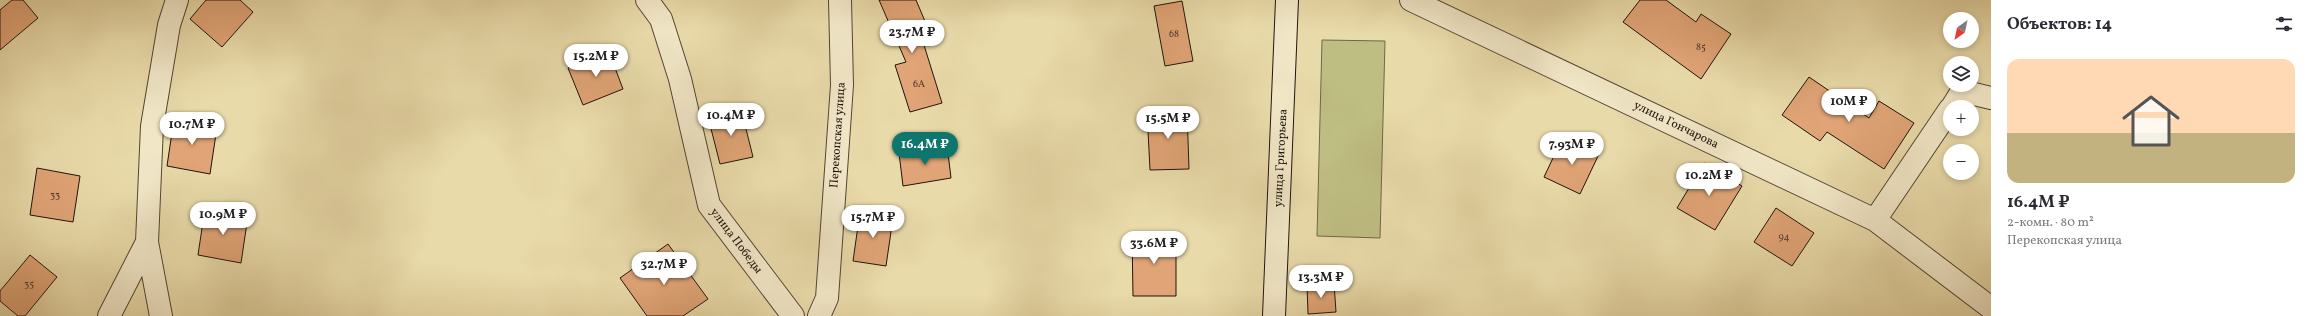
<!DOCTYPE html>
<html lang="ru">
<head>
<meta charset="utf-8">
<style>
  body { margin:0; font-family:Vollkorn,serif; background:#f2f2f3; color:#2b2b33; height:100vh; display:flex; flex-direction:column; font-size:15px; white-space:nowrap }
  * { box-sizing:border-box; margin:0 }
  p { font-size:13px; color:#7c7c81 }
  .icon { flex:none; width:22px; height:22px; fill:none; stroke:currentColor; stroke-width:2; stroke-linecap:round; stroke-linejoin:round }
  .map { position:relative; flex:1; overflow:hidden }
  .panel { display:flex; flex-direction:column; background:#fff; width:320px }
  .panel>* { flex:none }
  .needle { width:26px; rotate:213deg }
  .buttons { position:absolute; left:1943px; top:12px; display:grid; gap:8px }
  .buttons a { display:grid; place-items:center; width:36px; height:36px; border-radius:50%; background:#fff; box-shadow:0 2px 6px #0003; font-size:20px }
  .price { position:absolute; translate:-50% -34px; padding:0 9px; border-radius:14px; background:#fff; color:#222; font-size:13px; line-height:26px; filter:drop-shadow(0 1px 2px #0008) }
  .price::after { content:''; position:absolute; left:50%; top:24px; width:12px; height:9px; margin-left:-6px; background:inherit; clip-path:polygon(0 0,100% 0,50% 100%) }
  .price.active { background:#0f766e; color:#fff }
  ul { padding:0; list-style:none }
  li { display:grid; align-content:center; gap:8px; height:212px; padding:0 16px }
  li+li { border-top:1px solid #e1e1e2 }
  li span { display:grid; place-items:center; height:124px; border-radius:12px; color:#555 }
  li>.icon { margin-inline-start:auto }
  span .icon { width:72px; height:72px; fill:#fffc; stroke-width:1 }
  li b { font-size:17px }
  h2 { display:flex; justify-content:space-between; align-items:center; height:48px; padding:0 16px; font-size:17px }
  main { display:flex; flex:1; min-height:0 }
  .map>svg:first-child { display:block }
  .green { fill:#bebd82; stroke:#6f6848 }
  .building { fill:#e0a476; stroke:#20130e }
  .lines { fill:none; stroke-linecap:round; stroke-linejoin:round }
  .street-casing { stroke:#524535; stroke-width:24 }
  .secondary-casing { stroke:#20130e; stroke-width:24 }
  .street { stroke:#f1e7c7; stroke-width:22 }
  .secondary { stroke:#f1e7c7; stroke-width:22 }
  .labels { text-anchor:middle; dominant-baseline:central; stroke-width:3.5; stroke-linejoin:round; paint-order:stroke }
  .number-label { font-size:10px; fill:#503728 }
  .street-label { font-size:12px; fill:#20130e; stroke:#f1e7c7 }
</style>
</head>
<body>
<main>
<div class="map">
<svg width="1991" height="316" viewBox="0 0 1991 316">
  <rect width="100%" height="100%" fill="#e9daa9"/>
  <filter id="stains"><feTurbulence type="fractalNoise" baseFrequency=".005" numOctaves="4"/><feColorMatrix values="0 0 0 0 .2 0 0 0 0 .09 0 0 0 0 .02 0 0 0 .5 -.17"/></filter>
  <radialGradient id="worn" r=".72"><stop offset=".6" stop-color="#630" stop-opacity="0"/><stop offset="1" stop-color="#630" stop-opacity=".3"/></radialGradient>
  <!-- green -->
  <path class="green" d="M1322 40 1385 41 1380 238 1317 236Z"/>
  <!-- building -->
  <path class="building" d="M12 0H23L38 18 0 50V10Z
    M206 0H240L253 12 222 47 190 19Z
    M879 0H916L927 26 919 29 942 103 910 112 895 65 906 62Z
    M1640 0H1666L1696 22 1701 14 1731 34 1701 79 1623 22Z
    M1182 1 1193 61 1165 66 1154 6Z
    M609 52 623 89 583 105 568 68Z
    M1809 77 1869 118 1879 101 1914 123 1884 169 1827 132 1820 141 1782 115Z
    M741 109 753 157 720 164 708 117Z
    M1187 110 1189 169 1150 170 1147 111Z
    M174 119 217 127 210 174 167 166Z
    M1563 137 1599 154 1580 194 1544 177Z
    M947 145 951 178 903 186 899 153Z
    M1704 163 1742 186 1715 230 1677 208Z
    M37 168 80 176 73 222 30 215Z
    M205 208 248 216 241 263 198 255Z
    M1776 208 1814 233 1792 266 1754 242Z
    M860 212 893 218 886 266 853 261Z
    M1132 234H1176V296H1133Z
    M668 244 708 299 683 316H647L620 278Z
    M30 255 57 277 25 316H18L0 301V291Z
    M1334 283 1336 312 1308 314 1307 285Z"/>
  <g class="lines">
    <!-- street casing -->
    <g class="street-casing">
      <path id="street" d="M647 0 661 19 680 79 709 205 793 316
        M1411 0 1875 220 1991 308
        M1952 107 1962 91 1991 98
        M1875 220 1950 109
        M109 316 147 242
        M161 316 147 242 152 126 169 25 177 0
        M819 316 827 298 842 85 840 0"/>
    </g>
    <!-- secondary casing -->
    <g class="secondary-casing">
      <path id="secondary" d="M1274 316 1287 0"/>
    </g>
    <!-- street -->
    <use href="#street" class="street"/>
    <!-- secondary -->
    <use href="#secondary" class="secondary"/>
  </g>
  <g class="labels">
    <!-- number labels -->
    <g class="number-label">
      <text x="1174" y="34">68</text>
      <text x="1701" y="47">85</text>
      <text x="919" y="84">6А</text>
      <text x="55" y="195">33</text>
      <text x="1784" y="237">94</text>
      <text x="29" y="284">35</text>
    </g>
    <!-- street labels -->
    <g class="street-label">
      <text transform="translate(1676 125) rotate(26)">улица Гончарова</text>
      <text transform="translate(838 135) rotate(-86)">Перекопская улица</text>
      <text transform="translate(1281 158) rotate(-87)">улица Григорьева</text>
      <text transform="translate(736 241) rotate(53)">улица Победы</text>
    </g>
  </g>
  <rect width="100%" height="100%" filter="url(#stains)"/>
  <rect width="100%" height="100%" fill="url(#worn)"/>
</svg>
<div class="buttons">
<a><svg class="needle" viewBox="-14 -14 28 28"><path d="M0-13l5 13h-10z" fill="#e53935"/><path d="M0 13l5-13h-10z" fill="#7c7c81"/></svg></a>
<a><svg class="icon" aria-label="layers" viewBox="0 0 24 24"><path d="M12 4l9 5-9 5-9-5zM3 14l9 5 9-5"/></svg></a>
<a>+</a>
<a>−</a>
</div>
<b class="price" style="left:912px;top:54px">23.7M ₽</b>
<b class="price" style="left:596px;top:78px">15.2M ₽</b>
<b class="price" style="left:1849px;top:123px">10M ₽</b>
<b class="price" style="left:731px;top:137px">10.4M ₽</b>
<b class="price" style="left:1168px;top:140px">15.5M ₽</b>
<b class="price" style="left:192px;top:146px">10.7M ₽</b>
<b class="price active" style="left:925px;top:166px">16.4M ₽</b>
<b class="price" style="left:1572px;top:166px">7.93M ₽</b>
<b class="price" style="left:1709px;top:197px">10.2M ₽</b>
<b class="price" style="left:223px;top:236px">10.9M ₽</b>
<b class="price" style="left:873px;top:239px">15.7M ₽</b>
<b class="price" style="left:1154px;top:265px">33.6M ₽</b>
<b class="price" style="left:664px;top:286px">32.7M ₽</b>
<b class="price" style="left:1321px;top:299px">13.3M ₽</b>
</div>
<section class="panel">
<h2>Объектов: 14<svg class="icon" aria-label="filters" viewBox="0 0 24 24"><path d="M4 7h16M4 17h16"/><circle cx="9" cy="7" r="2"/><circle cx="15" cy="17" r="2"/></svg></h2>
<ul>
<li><span style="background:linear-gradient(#ffd9b3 60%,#c2b280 0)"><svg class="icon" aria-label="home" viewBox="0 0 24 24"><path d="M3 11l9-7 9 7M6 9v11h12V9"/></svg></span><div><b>16.4M ₽</b><p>2-комн. · 80 m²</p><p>Перекопская улица</p></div></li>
</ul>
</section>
</main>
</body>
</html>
